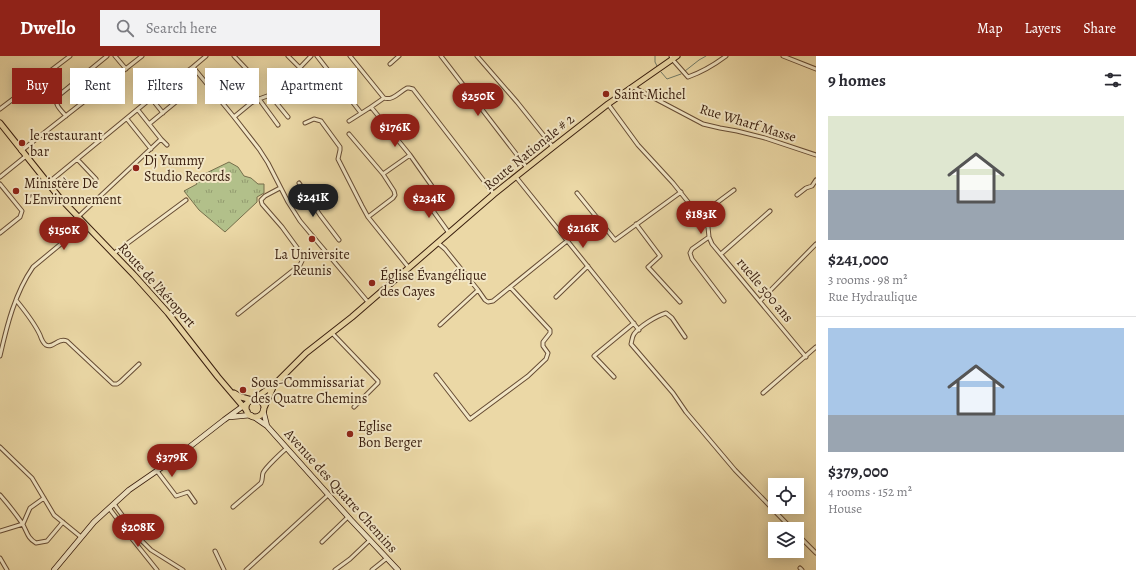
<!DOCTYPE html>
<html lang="en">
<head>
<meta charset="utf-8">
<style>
  body { margin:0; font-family:Alegreya,serif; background:#f2f2f3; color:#2b2b33; height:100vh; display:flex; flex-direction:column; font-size:15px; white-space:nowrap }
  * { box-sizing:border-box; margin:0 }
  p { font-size:13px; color:#7c7c81 }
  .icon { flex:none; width:22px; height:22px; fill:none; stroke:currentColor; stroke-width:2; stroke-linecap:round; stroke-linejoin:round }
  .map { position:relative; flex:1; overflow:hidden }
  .details { display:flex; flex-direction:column; background:#fff; width:320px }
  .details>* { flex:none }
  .hud { position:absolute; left:12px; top:12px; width:380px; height:36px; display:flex; gap:8px }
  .buttons { position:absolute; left:768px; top:422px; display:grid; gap:8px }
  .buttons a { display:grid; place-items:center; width:36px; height:36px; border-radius:0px; background:#fff; box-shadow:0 2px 10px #0003; font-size:20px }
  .price { position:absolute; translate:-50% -34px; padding:0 9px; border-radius:14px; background:#8f2418; color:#fff; font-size:13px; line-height:26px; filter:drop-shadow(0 1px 2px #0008) }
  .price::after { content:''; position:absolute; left:50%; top:24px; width:12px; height:9px; margin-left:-6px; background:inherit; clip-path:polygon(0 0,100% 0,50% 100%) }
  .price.selected { background:#222; color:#fff }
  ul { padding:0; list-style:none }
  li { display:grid; align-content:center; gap:8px; height:212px; padding:0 12px }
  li+li { border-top:1px solid #e1e1e2 }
  li span { display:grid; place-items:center; height:124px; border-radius:0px; color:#555 }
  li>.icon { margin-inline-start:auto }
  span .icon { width:72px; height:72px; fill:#fffc; stroke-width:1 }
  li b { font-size:17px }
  h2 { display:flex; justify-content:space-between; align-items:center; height:48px; padding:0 12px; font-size:17px }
  .tag { padding:0 14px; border-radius:0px; background:#fff; box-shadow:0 2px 10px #0003; font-size:14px; line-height:36px }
  .tag.selected { background:#8f2418; color:#fff }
  header { display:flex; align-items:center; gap:24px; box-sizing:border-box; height:56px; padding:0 20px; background:#8f2418; color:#fff }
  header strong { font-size:19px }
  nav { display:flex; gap:22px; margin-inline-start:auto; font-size:14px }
  .search { width:280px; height:36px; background:#f2f2f3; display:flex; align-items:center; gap:10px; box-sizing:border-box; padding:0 14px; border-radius:0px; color:#7c7c81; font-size:15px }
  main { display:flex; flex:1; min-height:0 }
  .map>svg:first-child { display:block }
  .park { fill:url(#park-tufts); stroke:#766f4c }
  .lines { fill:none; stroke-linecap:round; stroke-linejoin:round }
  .stream { stroke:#727c69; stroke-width:1 }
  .minor-casing { stroke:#664c34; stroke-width:5 }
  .secondary-casing { stroke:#391e0e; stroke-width:6 }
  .primary-casing { stroke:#391e0e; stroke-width:7 }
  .minor { stroke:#f2e6c5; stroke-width:3 }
  .secondary { stroke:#f2e6c5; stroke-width:4.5 }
  .primary { stroke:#ebd8a6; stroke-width:5 }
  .poi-dot { fill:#8f2418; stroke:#f2e6c5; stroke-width:1.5 }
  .labels { text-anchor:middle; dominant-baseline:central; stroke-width:4; stroke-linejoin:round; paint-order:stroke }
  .poi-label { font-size:14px; fill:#391e0e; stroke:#f2e6c5; text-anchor:start }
  .street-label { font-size:14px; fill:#391e0e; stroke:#f2e6c5 }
</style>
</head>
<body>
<header>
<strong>Dwello</strong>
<div class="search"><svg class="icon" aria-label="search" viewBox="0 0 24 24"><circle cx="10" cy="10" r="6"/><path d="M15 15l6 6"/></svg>Search here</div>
<nav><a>Map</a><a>Layers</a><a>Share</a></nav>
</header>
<main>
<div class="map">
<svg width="816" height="514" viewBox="0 0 816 514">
  <defs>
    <pattern id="park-tufts" width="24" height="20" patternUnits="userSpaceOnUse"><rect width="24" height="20" fill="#b2c08a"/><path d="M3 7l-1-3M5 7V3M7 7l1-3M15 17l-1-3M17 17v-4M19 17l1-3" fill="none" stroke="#929b6f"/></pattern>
  </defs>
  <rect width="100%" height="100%" fill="#ebd8a6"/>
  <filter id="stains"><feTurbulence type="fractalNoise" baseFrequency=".005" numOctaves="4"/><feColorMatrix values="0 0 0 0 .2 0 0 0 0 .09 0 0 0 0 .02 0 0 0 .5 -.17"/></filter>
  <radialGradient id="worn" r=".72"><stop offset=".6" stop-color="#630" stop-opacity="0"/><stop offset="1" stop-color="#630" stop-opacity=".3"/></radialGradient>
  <!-- park -->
  <path class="park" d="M229 106 238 111 244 120 251 122 258 128H264V137L257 141V146L225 176 199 154 184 135 197 128 194 123Z"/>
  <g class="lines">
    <!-- stream -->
    <path class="stream" d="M655 0V6L657 10
      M685 15 699 4 706 0
      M661 16 667 23 681 18"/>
    <!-- minor casing -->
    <g class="minor-casing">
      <path id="minor" d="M115 0 126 13
        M234 0 253 20
        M288 0 299 11
        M317 0 361 57
        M350 0 384 42C393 45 399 36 407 32H409L413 33 494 138
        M441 0 527 112
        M477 0 517 46 553 91
        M671 0 672 3 688 21C702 16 714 9 726 0
        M783 0 816 13
        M390 8 399 0
        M193 11 234 61 259 93 268 107 288 146 300 165 368 246
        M633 31 703 68 720 72 737 75 765 82 816 99
        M270 39 288 61
        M151 42 163 57
        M259 43 278 69
        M608 48 638 89 673 127 708 171 709 181 712 188 806 301
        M371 51 384 42
        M0 53 70 0
        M66 60C61 54 53 48 58 40L107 0
        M234 61 251 47 259 43 270 39 290 22 311 0
        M127 63 151 93
        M349 65 371 51 410 99 434 133V136L427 142 426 145 449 177
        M305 67 314 63 321 65 340 91V94L338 103 362 150 368 161 409 212
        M149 68 177 45V40L168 29
        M349 78 383 118 394 135 395 139 393 142 368 161
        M161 83 167 89
        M21 95 142 0
        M77 103 96 123
        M383 118 410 99
        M0 121 26 100
        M516 121 639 274
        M48 127 155 39 193 11 206 0
        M299 127 305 136
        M0 128 22 155 20 161 0 177
        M577 137 615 184 681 136
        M797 139 806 132 812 130 816 124
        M288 146 305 136 320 159 339 184
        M699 160 734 134
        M78 161 161 83 138 54
        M636 168 660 200 648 211 680 246
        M709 181 692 193 690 197 692 203 724 245
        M438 187 445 193 478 234
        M113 198 186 144
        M721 198 770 155
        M556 241 588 210
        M16 244C25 255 34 266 40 279 41 282 43 287 46 289 53 293 58 281 67 285L113 328H117L120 326 139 308
        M760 245 816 188
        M238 258 300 209 303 203 301 197 282 171 262 148 261 144 265 140 280 132
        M440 269 478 234 485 244 488 246 493 245 567 185
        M332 277 378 325V327L354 351
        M685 281 672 262 666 257C656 260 640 270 634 278 632 281 632 285 631 288L673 337 686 356 735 414 792 473
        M0 300C7 269 15 237 33 211L85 168
        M436 319 470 363 528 320 546 303 548 297 543 290V286L550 277V274L510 231
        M614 321 594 300 634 267
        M763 337 816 291
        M0 391 32 422 54 459 81 481
        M157 415 176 440 188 436 195 446
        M0 439C8 448 15 457 22 467 27 475 27 482 36 487L47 485 63 466
        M114 448 139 482 151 494 183 514
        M233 451 261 427C263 423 262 420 263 417 265 412 282 396 287 392
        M109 452 133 484 157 514
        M23 468 30 452 44 442
        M0 475 23 468
        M797 478 816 497
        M322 486 348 461
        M215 495 224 514
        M0 502 7 514
        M800 512 802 514
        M246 514 328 439
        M335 514 350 503 370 484
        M372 514 387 502"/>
    </g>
    <!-- secondary casing -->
    <g class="secondary-casing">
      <path id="secondary" d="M263 354 267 370
        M230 361 251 359
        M254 361 267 370 351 464 398 514
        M54 514 94 466 129 434 174 403 224 364 250 345"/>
    </g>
    <!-- primary casing -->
    <g class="primary-casing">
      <path id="primary" d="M0 67 59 141 134 219 168 257 218 321 247 355
        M234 337 241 341 252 344
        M254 343 275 328 306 297 352 261 494 138 553 91 608 48 677 0
        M246 352a9 9 0 1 1 18 0a9 9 0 1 1-18 0Z
        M264 352 274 329"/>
    </g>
    <!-- minor -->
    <use href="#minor" class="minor"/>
    <!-- secondary -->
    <use href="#secondary" class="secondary"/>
    <!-- primary -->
    <use href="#primary" class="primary"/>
  </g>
  <!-- markers -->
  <g class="poi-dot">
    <circle cx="606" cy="38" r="4"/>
    <circle cx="22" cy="87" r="4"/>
    <circle cx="136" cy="112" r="4"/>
    <circle cx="16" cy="135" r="4"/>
    <circle cx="312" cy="183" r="4"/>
    <circle cx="372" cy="227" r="4"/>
    <circle cx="243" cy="334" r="4"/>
    <circle cx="350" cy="378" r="4"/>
  </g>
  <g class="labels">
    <!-- poi labels -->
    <g class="poi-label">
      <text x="614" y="38">Saint Michel</text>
      <text x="30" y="79">le restaurant<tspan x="30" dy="16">bar</tspan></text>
      <text x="144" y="104">Dj Yummy<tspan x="144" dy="16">Studio Records</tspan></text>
      <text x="24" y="127">Ministère De<tspan x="24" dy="16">L'Environnement</tspan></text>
      <text x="312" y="198" text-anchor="middle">La Universite<tspan x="312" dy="16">Reunis</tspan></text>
      <text x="380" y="219">Église Évangélique<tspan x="380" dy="16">des Cayes</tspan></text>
      <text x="251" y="326">Sous-Commissariat<tspan x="251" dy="16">des Quatre Chemins</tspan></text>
      <text x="358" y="370">Eglise<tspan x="358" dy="16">Bon Berger</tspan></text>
    </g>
    <!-- street labels -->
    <g class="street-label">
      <text transform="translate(748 67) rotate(17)">Rue Wharf Masse</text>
      <text transform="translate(529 96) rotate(-39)">Route Nationale # 2</text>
      <text transform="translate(157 229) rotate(48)">Route de l’Aéroport</text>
      <text transform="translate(765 234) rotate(50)">ruelle 500 ans</text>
      <text transform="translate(341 435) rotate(48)">Avenue des Quatre Chemins</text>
    </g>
  </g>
  <rect width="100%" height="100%" filter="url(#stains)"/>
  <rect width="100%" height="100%" fill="url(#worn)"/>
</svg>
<div class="buttons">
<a><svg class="icon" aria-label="locate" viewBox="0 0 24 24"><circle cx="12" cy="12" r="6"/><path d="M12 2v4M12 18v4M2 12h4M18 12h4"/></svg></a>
<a><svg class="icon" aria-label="layers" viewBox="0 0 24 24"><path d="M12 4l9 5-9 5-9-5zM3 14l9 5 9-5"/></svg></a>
</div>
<b class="price" style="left:478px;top:61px">$250K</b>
<b class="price" style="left:395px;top:92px">$176K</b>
<b class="price selected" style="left:313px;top:162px">$241K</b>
<b class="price" style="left:429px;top:163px">$234K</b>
<b class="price" style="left:701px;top:179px">$183K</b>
<b class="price" style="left:583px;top:193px">$216K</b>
<b class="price" style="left:64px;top:195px">$150K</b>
<b class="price" style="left:172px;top:422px">$379K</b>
<b class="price" style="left:138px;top:492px">$208K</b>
<div class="hud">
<a class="tag selected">Buy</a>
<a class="tag">Rent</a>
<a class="tag">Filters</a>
<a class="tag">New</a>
<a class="tag">Apartment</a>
</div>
</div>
<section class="details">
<h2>9 homes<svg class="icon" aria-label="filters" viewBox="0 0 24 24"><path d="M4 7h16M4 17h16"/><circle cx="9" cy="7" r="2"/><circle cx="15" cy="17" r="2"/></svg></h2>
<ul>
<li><span style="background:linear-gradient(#dfe7d0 60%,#9aa5b1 0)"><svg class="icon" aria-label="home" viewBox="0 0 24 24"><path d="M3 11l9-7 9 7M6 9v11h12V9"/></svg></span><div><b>$241,000</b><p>3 rooms · 98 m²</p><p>Rue Hydraulique</p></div></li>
<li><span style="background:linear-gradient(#a9c7e8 70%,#9aa5b1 0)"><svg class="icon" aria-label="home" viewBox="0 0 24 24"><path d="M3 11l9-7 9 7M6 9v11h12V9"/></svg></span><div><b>$379,000</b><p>4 rooms · 152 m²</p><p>House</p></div></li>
</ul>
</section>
</main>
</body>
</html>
